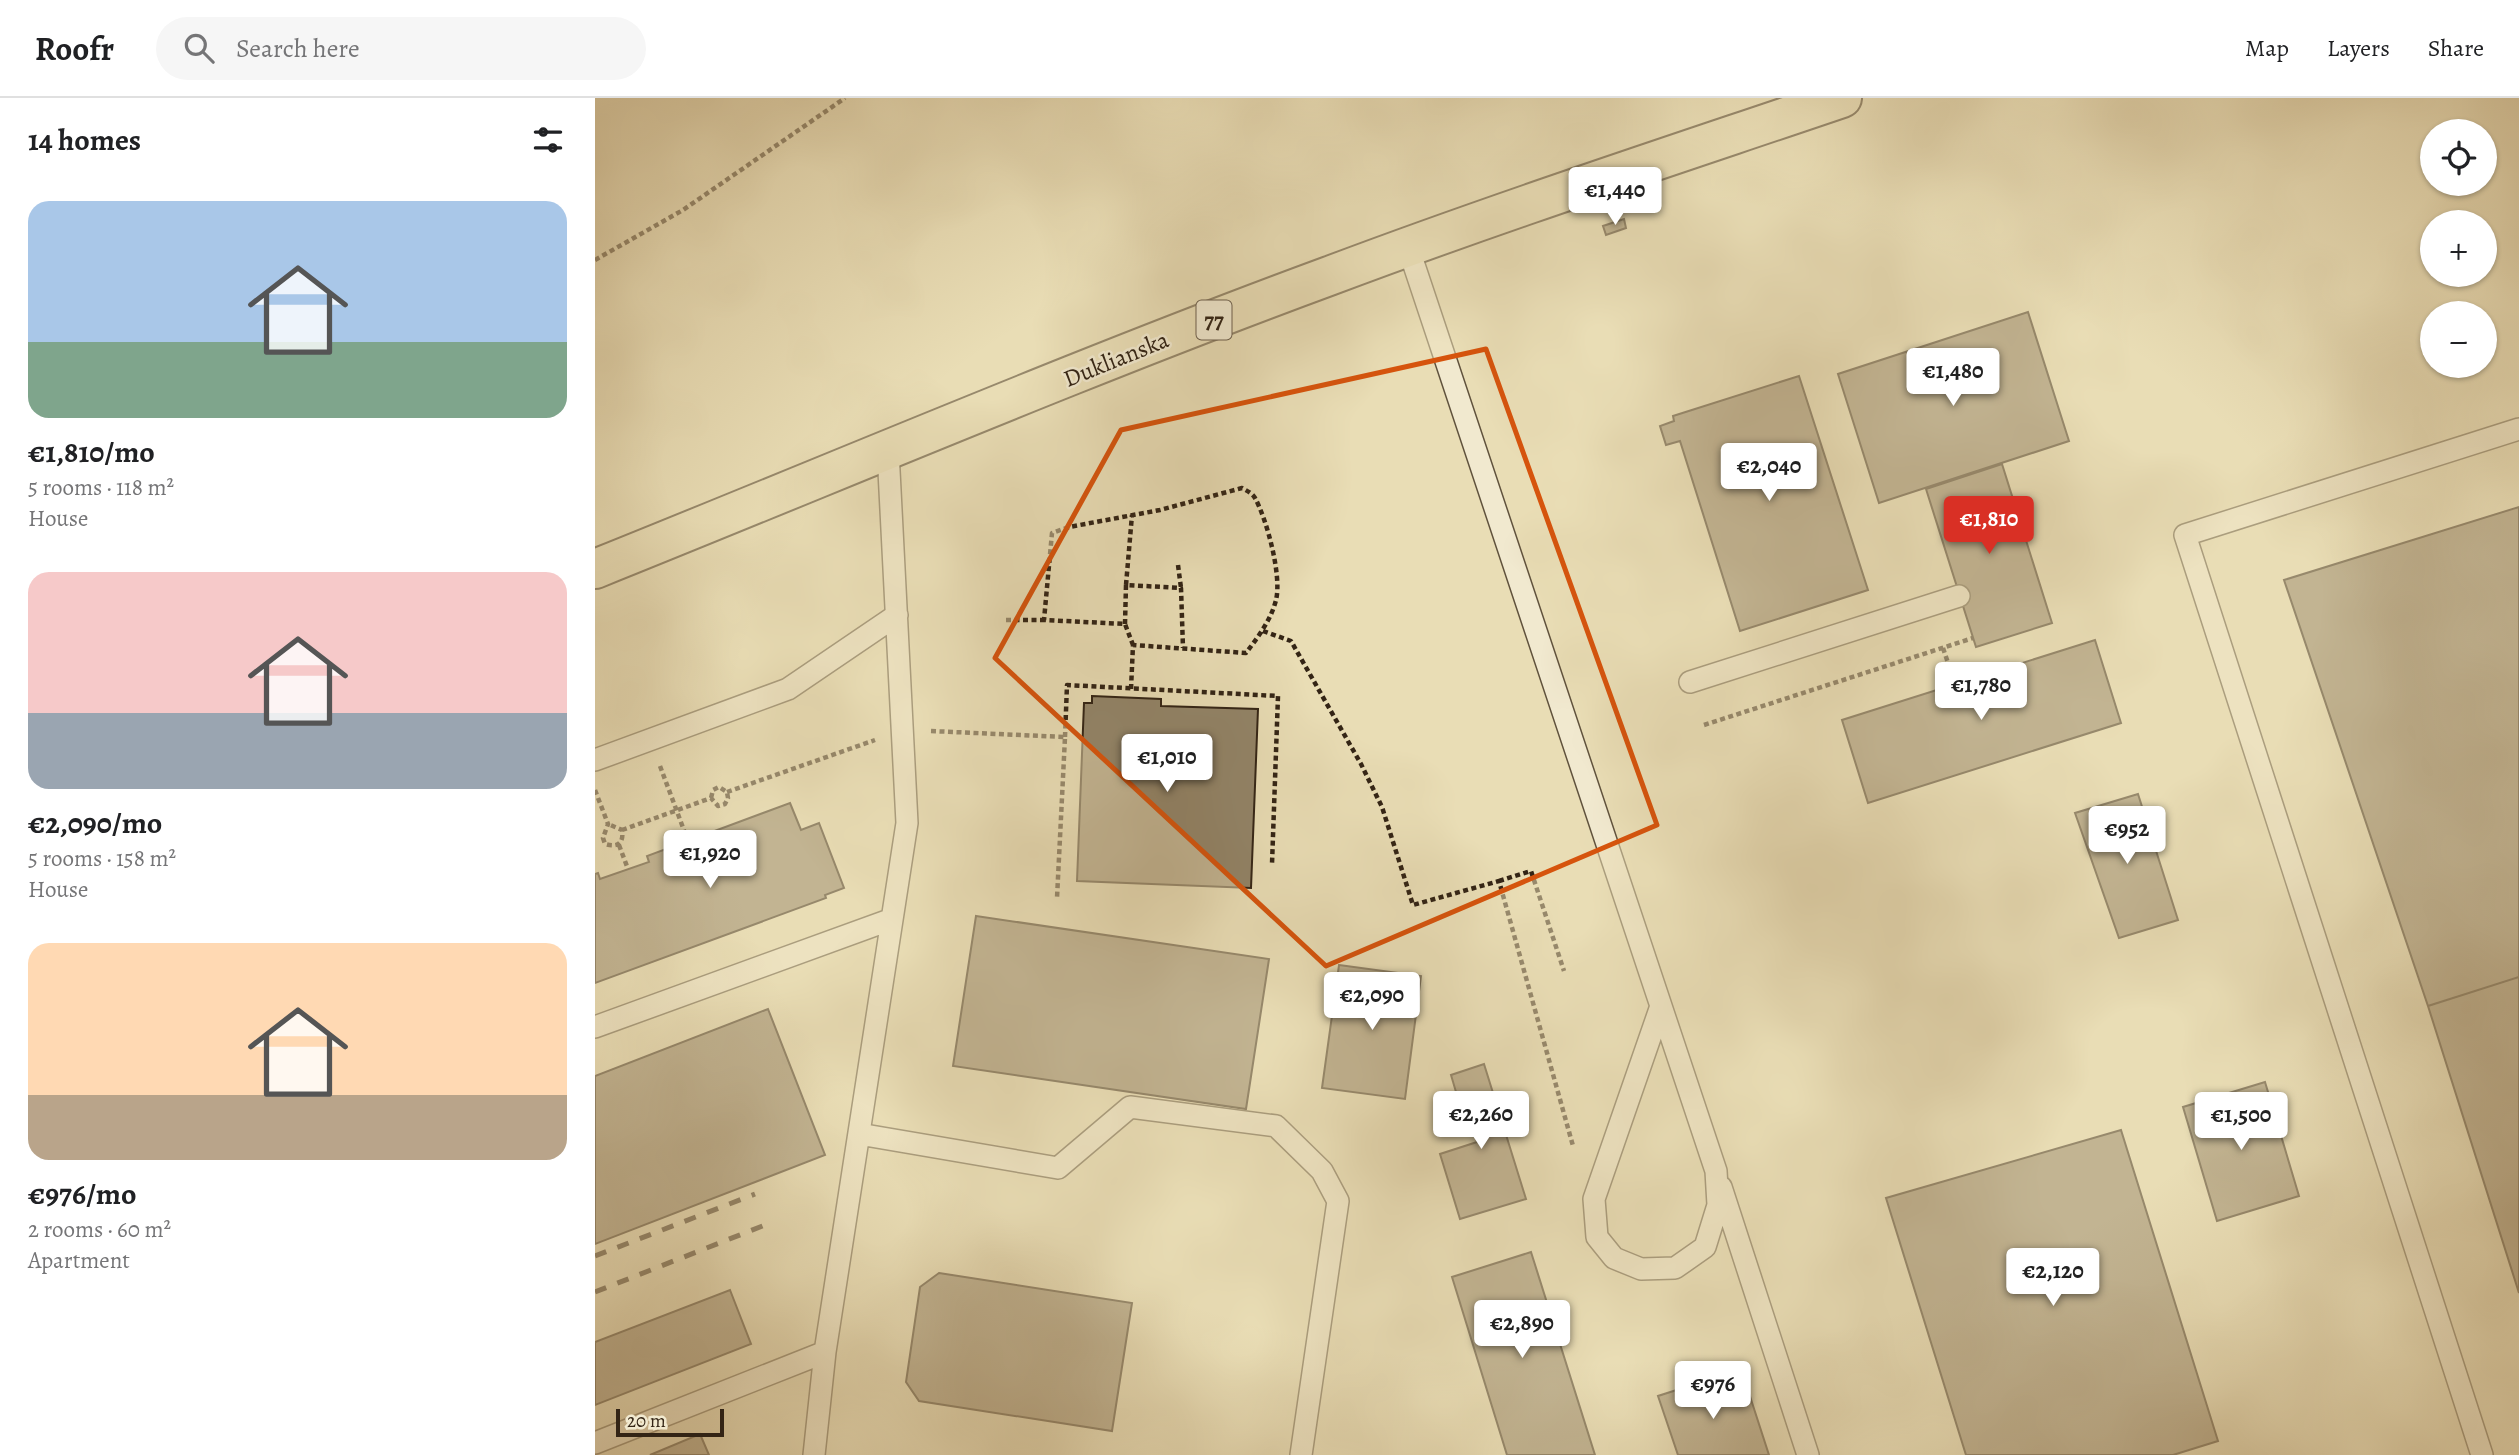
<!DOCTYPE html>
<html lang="en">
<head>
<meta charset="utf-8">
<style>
  body { margin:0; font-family:Alegreya,serif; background:#f6f6f6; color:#202124; height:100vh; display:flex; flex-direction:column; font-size:26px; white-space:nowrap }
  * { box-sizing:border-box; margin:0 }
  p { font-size:23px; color:#757577 }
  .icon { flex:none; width:38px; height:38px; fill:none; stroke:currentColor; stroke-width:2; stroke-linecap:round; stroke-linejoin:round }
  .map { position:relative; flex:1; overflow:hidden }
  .side { display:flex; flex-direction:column; background:#fff; width:595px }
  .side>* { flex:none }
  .tools { position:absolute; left:1825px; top:21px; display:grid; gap:14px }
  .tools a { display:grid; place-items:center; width:77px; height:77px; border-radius:50%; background:#fff; box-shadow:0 2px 5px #0004; font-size:35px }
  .scale { position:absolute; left:21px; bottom:18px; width:108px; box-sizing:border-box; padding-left:7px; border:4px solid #332415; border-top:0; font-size:19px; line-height:24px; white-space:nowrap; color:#332415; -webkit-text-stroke:5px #f1e9cf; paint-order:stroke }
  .price { position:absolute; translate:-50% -60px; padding:0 16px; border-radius:7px; background:#fff; color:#222; font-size:23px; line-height:46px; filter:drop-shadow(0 2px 4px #0008) }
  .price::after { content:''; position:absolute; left:50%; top:42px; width:21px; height:16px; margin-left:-10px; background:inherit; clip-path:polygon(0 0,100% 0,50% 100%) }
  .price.active { background:#d93025; color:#fff }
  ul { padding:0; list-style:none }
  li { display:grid; align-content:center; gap:14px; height:371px; padding:0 28px }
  li span { display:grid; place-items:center; height:217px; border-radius:21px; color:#555 }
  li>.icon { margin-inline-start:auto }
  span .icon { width:126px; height:126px; fill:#fffc; stroke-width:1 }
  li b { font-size:30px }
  h2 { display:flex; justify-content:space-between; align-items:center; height:84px; padding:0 28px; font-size:30px }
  header { display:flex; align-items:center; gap:42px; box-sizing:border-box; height:98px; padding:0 35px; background:#fff; border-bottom:2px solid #e0e0e0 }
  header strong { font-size:33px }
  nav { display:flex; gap:38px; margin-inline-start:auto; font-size:24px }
  .search { width:490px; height:63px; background:#f6f6f6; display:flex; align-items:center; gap:18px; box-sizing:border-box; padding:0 24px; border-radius:38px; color:#757577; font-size:26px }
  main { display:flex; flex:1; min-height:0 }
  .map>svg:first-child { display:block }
  .building { fill:#928468; stroke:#332415; stroke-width:2 }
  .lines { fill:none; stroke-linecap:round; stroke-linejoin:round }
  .lane-casing { stroke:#60523d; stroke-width:24 }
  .primary-casing { stroke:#332415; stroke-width:42 }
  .path { stroke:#332415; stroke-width:4.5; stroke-dasharray:5 3.5; stroke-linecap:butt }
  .lane { stroke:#f1e9cf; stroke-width:21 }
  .primary { stroke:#e9ddb5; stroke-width:38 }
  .rail { stroke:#332415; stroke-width:5; stroke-dasharray:12 12; stroke-linecap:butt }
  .marked { fill:none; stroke:#d6540d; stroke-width:5; stroke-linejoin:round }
  .labels { text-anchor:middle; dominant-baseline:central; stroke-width:5; stroke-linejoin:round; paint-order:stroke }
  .shield { fill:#f1e9cf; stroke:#6c5f4d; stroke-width:2 }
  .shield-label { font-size:23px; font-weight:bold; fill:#332415 }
  .street-label { font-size:24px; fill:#332415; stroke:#f1e9cf }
</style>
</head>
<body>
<header>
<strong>Roofr</strong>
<div class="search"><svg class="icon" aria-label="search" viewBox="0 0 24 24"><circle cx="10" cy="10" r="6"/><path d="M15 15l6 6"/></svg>Search here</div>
<nav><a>Map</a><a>Layers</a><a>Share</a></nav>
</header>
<main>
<section class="side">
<h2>14 homes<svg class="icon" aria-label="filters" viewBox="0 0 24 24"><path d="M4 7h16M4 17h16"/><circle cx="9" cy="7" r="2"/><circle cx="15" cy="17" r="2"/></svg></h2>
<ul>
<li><span style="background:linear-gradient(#a9c7e8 65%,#7fa58c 0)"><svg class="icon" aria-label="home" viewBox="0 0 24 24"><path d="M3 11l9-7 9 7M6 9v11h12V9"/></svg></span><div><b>€1,810/mo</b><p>5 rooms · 118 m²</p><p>House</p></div></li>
<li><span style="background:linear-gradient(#f6c9c9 65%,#9aa5b1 0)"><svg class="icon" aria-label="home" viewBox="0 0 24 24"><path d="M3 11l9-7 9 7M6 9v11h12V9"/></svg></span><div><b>€2,090/mo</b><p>5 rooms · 158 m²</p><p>House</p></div></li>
<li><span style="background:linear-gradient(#ffd9b3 70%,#b9a48a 0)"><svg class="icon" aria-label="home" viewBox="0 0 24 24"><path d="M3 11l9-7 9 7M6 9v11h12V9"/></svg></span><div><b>€976/mo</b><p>2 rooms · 60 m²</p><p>Apartment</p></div></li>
</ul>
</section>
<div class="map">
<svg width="1924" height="1357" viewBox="0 0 1924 1357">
  <rect width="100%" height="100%" fill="#e9ddb5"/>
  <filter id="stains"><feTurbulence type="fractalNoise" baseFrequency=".00286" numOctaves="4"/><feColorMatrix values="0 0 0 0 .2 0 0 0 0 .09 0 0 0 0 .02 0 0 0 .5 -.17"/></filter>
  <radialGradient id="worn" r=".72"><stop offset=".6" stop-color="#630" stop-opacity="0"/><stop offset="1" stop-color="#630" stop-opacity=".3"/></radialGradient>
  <!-- building -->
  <path class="building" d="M1029 121 1031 130 1011 137 1008 128Z
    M1433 214 1474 343 1284 405 1243 276Z
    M1204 278 1273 492 1145 533 1085 343 1071 347 1065 328 1079 323 1078 318Z
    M1407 366 1457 525 1381 549 1331 391Z
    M1924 409V879L1833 908 1689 482Z
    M1500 542 1526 625 1273 705 1247 622Z
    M497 598 566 601V608L663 611 656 790 482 783 489 605H497Z
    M1543 696 1583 822 1524 840 1480 715Z
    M195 705 206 732 224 725 249 790 230 797 231 800 0 885V776L3 775 5 781 54 764 52 758Z
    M381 818 674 861 651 1011 358 968Z
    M744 867 826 878 810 1001 727 990Z
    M1924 879V1195L1833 908Z
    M173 911 230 1057 0 1146V978Z
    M889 966 931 1101 865 1121 845 1056 882 1044 877 1026 871 1028 856 977Z
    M1670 984 1704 1098 1622 1123 1588 1009Z
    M1526 1032 1623 1343 1578 1357H1371L1291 1100Z
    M936 1154 1000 1357H912L857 1179Z
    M344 1175 537 1205 517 1333 324 1303 311 1284 325 1189Z
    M135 1192 156 1246 0 1307V1244Z
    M1119 1280 1124 1295 1151 1286 1174 1357H1083L1063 1298Z
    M105 1336 114 1357H55Z"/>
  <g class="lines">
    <!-- lane casing -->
    <g class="lane-casing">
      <path id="lane" d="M813 149 1121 1073 1123 1107 1110 1149 1080 1170 1046 1171 1019 1160 1002 1139 999 1101 1066 908
        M1095 584 1364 498
        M0 662 193 591 302 517
        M0 929 297 821
        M264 1036 463 1070 535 1009 681 1028 727 1073 743 1103 706 1357
        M1126 1089 1213 1357
        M0 1345 230 1254
        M219 1357 230 1254 312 725 293 353
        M1887 1357 1590 437 1924 331"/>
    </g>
    <!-- primary casing -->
    <g class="primary-casing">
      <path id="primary" d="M0 471C244 373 487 269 734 178 904 114 1076 58 1247 0"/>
    </g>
    <!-- path -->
    <path class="path" d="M0 162 88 112 250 0
      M583 467 586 490
      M531 487 537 417
      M411 522H449
      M530 526 531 487 586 490 588 550
      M668 533 696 543 766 666 787 709 818 807 904 783 978 1048
      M1348 550 1360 586
      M536 591 538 547 651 555C663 539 676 522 681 502 687 478 672 422 660 400 657 395 652 393 647 390L565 412 474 429 457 435 449 522 530 526 538 547
      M1109 627 1378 540
      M336 633 470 639 462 800
      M470 639 472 587 683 598 677 766
      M65 668 93 743
      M0 692 13 726 8 740 10 746C23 750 29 745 27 732L13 726
      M132 694 280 642
      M27 732 116 700 123 708 130 706 133 700 132 694 124 689 118 692 116 700
      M24 747 33 771
      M904 783 936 773 969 873"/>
    <!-- lane -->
    <use href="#lane" class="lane"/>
    <!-- primary -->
    <use href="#primary" class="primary"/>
    <!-- rail -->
    <path class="rail" d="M0 1158 160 1096
      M0 1194 170 1127"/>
  </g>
  <!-- marked area -->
  <path d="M0 0H1924V1357H0ZM891 251 1062 727 731 868 400 560 526 332Z" fill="#e9ddb5" fill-opacity=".55" fill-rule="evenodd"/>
  <path class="marked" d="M891 251 1062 727 731 868 400 560 526 332Z"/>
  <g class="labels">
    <!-- shield labels -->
    <rect class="shield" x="601.5" y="202.5" width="35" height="39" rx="5"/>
    <g class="shield-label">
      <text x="619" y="222">77</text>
    </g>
    <!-- street labels -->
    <g class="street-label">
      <text transform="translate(521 261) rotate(-22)">Duklianska</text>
    </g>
  </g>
  <rect width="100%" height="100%" filter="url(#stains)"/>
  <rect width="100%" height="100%" fill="url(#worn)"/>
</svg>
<div class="tools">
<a><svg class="icon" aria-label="locate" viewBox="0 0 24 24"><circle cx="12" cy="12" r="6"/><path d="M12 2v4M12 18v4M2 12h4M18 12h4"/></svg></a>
<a>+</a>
<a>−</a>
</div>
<div class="scale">20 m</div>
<b class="price" style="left:1020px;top:129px">€1,440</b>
<b class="price" style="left:1358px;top:310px">€1,480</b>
<b class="price" style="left:1174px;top:405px">€2,040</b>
<b class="price active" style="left:1394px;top:458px">€1,810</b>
<b class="price" style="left:1386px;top:624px">€1,780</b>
<b class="price" style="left:572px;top:696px">€1,010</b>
<b class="price" style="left:1532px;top:768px">€952</b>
<b class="price" style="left:115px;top:792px">€1,920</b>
<b class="price" style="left:777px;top:934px">€2,090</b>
<b class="price" style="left:886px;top:1053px">€2,260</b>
<b class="price" style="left:1646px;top:1054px">€1,500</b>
<b class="price" style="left:1458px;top:1210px">€2,120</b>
<b class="price" style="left:927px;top:1262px">€2,890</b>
<b class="price" style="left:1118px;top:1323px">€976</b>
</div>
</main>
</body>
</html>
